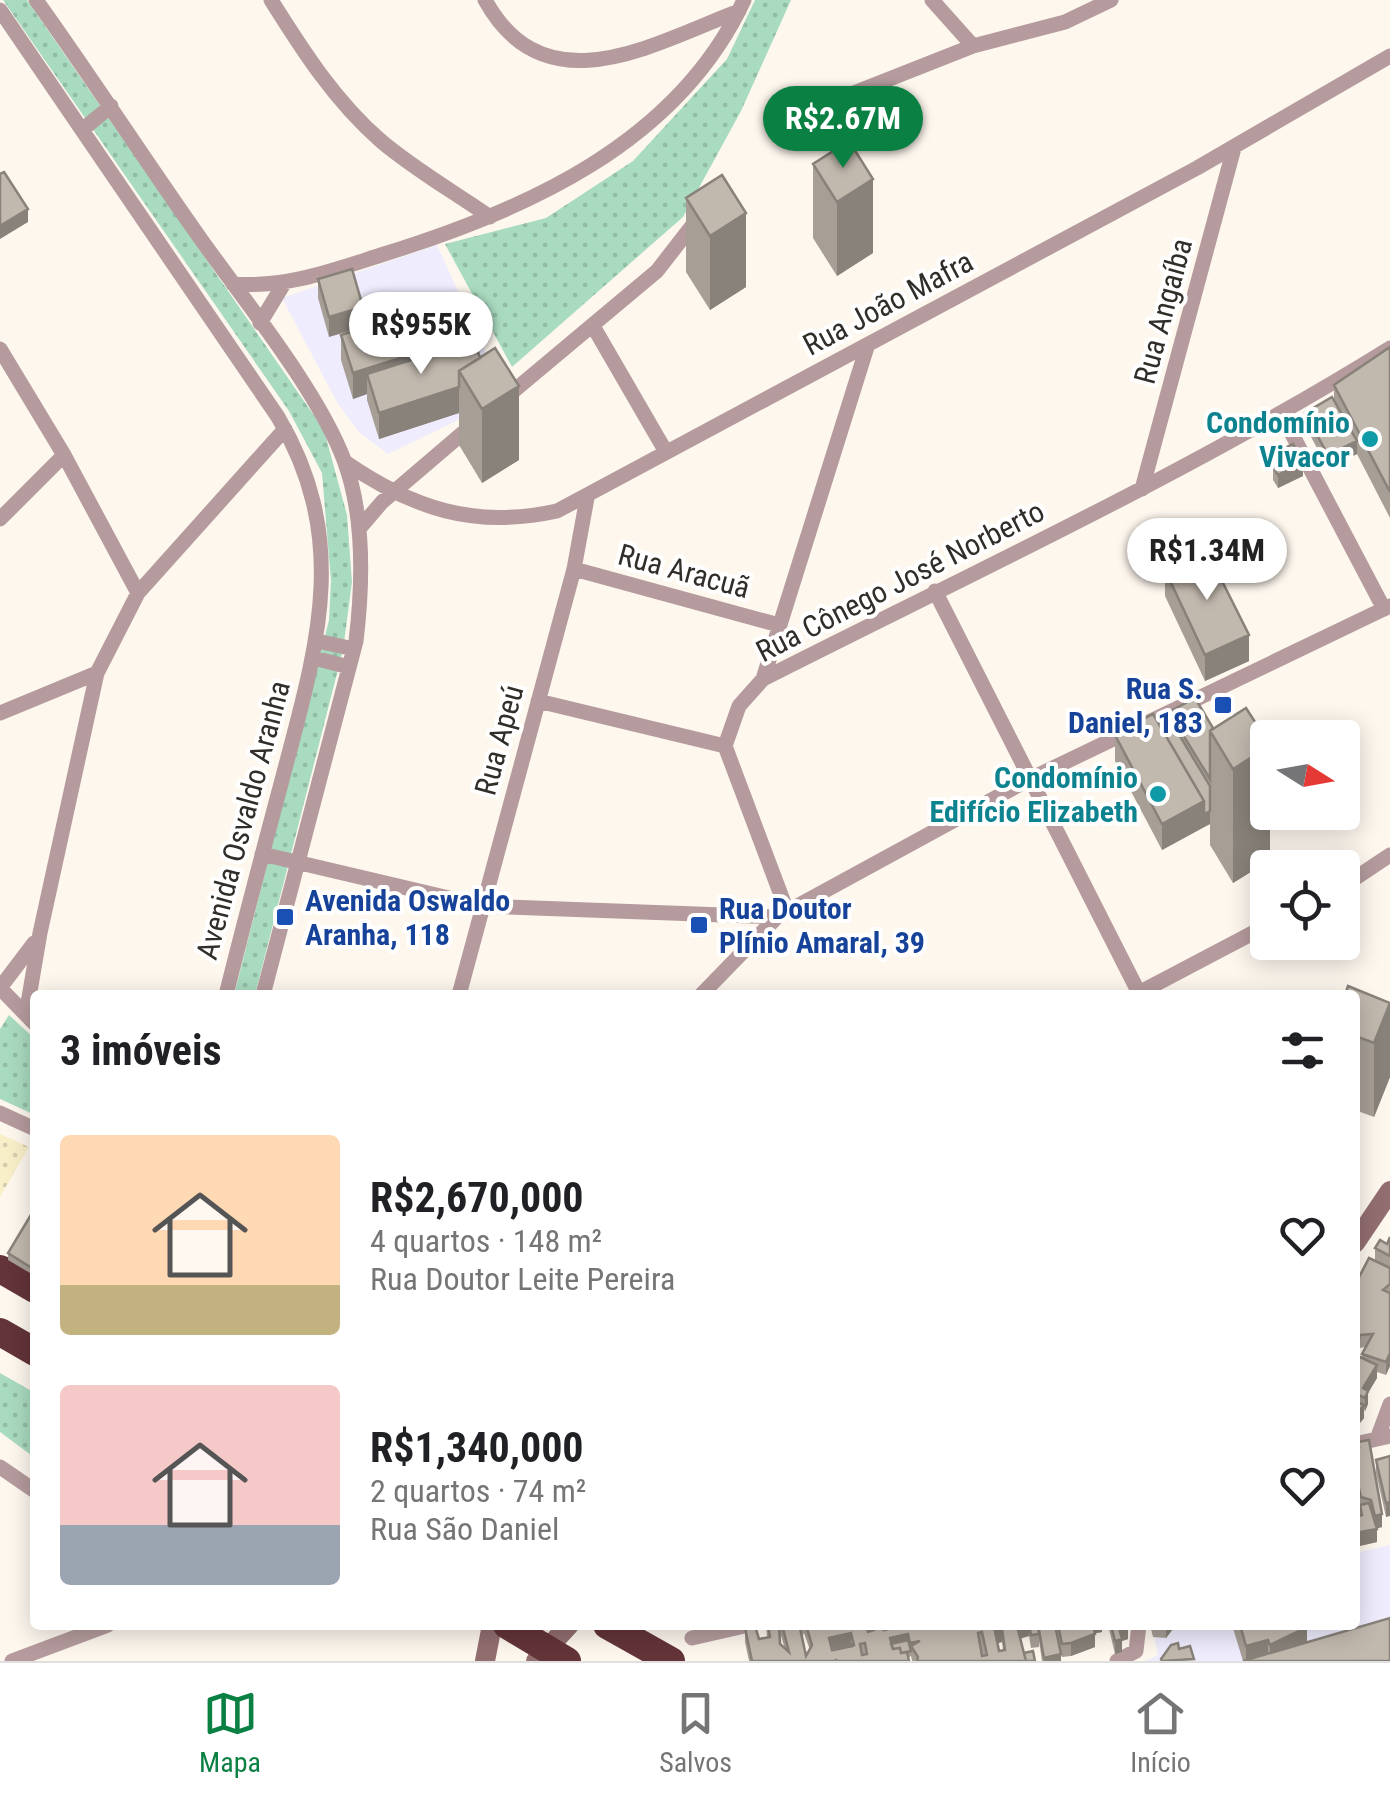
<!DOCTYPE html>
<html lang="pt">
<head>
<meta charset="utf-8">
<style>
  body { margin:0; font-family:"Roboto Condensed",sans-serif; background:#f6f6f6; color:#202124; height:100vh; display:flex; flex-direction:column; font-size:38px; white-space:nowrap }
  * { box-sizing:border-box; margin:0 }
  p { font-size:32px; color:#757577 }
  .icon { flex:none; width:55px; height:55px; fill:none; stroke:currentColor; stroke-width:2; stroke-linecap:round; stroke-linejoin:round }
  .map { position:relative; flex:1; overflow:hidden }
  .side { position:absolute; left:30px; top:990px; width:1330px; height:640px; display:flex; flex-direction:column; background:#fff; border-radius:10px; box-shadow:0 5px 25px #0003 }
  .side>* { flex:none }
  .needle { width:65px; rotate:101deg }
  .fabs { position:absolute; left:1250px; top:720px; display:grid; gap:20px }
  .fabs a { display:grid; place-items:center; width:110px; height:110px; border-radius:10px; background:#fff; box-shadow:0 5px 25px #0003; font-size:50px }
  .price { position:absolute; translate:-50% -85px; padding:0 22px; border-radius:35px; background:#fff; color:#222; font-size:32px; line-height:65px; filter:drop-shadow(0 2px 5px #0008) }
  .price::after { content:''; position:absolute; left:50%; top:60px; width:30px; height:22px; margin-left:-15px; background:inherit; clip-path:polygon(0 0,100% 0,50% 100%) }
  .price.current { background:#0b8043; color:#fff }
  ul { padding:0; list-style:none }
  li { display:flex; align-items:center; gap:30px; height:250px; padding:0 30px }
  li span { display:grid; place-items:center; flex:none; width:280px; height:200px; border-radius:10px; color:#555 }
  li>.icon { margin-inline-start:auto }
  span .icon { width:120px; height:120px; fill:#fffc; stroke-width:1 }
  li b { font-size:42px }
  h2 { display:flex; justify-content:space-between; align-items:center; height:120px; padding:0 30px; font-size:42px }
  .dock { display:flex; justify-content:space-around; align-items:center; height:140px; border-top:2px solid #e0e0e0; background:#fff; font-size:28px; color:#757577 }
  .dock a { display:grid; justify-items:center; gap:5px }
  .dock .current { color:#0b8043 }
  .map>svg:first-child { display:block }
  .education { fill:#eeecfd }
  .sand { fill:url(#sand-dots) }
  .park { fill:url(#park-dots) }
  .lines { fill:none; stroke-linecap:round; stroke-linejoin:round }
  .street { stroke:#b59b9d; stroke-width:15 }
  .secondary { stroke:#936e71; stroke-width:20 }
  .highway { stroke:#633439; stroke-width:28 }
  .wall { fill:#a79f96; fill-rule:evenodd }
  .shaded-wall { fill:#88827a }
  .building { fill:#c2b9ae; stroke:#88827a; stroke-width:2.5; fill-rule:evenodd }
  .culture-dot { fill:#0f9aa8; stroke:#fff; stroke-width:4 }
  .transit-dot { fill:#1a4fb4; stroke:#fff; stroke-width:4 }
  .labels { text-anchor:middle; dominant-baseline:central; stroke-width:8; stroke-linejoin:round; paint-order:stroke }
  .street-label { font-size:30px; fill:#312e2a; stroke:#fff }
  .culture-label { font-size:30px; font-weight:bold; fill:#0d838f; stroke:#fff; text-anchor:end }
  .transit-label { font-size:30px; font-weight:bold; fill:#164399; stroke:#fff; text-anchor:start }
</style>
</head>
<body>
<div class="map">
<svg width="1390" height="1661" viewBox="0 0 1390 1661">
  <defs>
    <pattern id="sand-dots" width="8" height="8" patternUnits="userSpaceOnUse" patternTransform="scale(2.5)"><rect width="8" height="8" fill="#f8efc9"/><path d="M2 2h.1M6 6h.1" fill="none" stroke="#d5cdad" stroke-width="1.8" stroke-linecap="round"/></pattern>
    <pattern id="park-dots" width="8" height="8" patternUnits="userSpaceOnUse" patternTransform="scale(2.5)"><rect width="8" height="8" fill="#a9dbc0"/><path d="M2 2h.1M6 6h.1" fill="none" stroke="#92bca5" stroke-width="1.8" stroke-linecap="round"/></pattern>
  </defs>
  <rect width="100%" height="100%" fill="#fef7ee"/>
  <!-- education -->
  <path class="education" d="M437 245 497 377 489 405 388 454 359 432 338 404 282 298Z
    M1390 1545V1634L1307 1661H1145L1158 1655 1152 1625H1355V1553Z"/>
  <!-- sand -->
  <path class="sand" d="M0 1134 29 1147 0 1197Z"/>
  <!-- park -->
  <path class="park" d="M3 0H27L324 430 347 515 352 582 343 650 255 995H234L329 620 331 581 322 473 289 411Z
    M755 0H791L741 111 683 217 512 367 445 244 546 218 633 161 727 59Z
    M9 1015 35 1039V1115L0 1099V1029Z
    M0 1373 35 1393V1458L0 1432Z"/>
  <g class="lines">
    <!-- street -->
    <path class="street" d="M36 0C92 78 144 159 200 238 244 300 318 391 344 460 365 516 363 583 356 641L263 995
      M271 0C303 51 335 101 381 141 414 169 454 192 490 217
      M485 0C545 109 653 44 739 11
      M932 0 973 46
      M0 10 278 417C352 542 316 650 282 780 263 851 244 923 226 995
      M788 119 973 46 1065 22 1111 0
      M82 130 111 106
      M233 284C286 288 331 271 381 255 524 211 677 144 744 0
      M260 323 283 285
      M593 326 666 452
      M0 349 64 455 138 593
      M504 399 657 271 695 222
      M1282 415 1384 609
      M345 462C413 509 475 529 557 511L1197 168 1390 56
      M1142 489 1234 148
      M0 519 64 455
      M359 529 382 502 471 426
      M574 569 779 625
      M935 591 1140 995
      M317 641 354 649
      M314 658 349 667
      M763 679 867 347
      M538 701 725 746
      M0 713 97 673
      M262 854 483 906 777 917
      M1342 887 1390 855
      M787 911 725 746 739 706 763 679C974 572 1189 473 1390 348
      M0 988 34 943
      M0 988 35 1024
      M459 995 574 569 587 498
      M701 995 777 917 1028 780 1390 606
      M1135 995 1268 925
      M26 1015 40 933 97 673 138 593 285 429
      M0 1113 35 1129
      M1377 1439 1390 1404
      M1355 1444 1390 1436
      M0 1467 35 1491
      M692 1638 749 1625
      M12 1661 108 1625
      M1117 1661 1136 1651 1139 1625"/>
    <!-- secondary -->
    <path class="secondary" d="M1355 1243 1390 1191
      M485 1661 492 1625
      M536 1661 569 1625"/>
    <!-- highway -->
    <path class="highway" d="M0 1269 35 1289
      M0 1332 35 1352
      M507 1625 567 1661
      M607 1625 671 1661"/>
  </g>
  <!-- wall -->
  <path class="wall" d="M813 164 873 253 837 276 813 238Z
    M686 198 746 287 710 310 686 272Z
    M352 269 329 337 318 298V279Z
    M341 335 460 345 480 358 519 460 482 483 459 445V413L379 439 367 400V394L353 399 341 360Z
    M1390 347V518L1357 454 1328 468 1305 426V413L1334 400V385Z
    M1279 451 1303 476 1278 488 1273 480V467L1279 464Z
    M1165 570 1249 661 1205 681 1165 596Z
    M1169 712 1213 728 1270 812V860L1233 883 1210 845V824L1162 850 1115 761V735L1159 724 1169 718Z
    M1355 995 1390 1077 1374 1117 1355 1110Z
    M35 1208V1276L8 1260V1253Z
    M1390 1237V1366L1386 1375 1377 1372V1378L1368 1393V1404L1365 1411 1364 1410V1418L1355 1429V1278L1358 1279 1375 1261V1248L1387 1244ZM1365 1347 1362 1354V1358L1357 1360 1360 1348Z
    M1358 1442 1382 1527 1376 1528 1377 1542 1355 1547V1517L1360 1516V1505L1356 1489 1355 1497V1447H1358Z
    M1390 1456 1386 1517 1376 1473V1460Z
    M766 1625H892V1628H896L895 1625H1102V1632L1095 1633V1647L1071 1656 1062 1657 1061 1655V1661H1042L1039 1641V1647L1031 1648 1029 1636 1020 1639 1024 1653 1035 1661H912L911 1656 908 1658 909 1661H749L745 1642V1628L759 1639 767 1637ZM804 1633 810 1650 806 1656 802 1637ZM780 1636H781L785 1649 780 1644ZM1002 1642 1003 1650 999 1651 997 1643Z
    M1108 1625H1128V1639L1122 1641V1652L1115 1654Z
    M1150 1625H1176L1166 1638 1153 1637Z
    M1232 1625H1307V1642L1243 1661Z"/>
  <!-- shaded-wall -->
  <path class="shaded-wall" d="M873 179V253L837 276V202Z
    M28 209V222L0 239V226Z
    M746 213V287L710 310V236Z
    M363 307V327L329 337V317Z
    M460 339V365L367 374V394L353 399V373Z
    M519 386V460L482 483V409Z
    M459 387V413L379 439V413Z
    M1357 441V454L1328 468V455Z
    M1303 463V476L1278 488V475Z
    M1249 635V661L1205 681V655Z
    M1268 747V812H1270V860L1233 883V769Z
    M1204 801V827L1162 850V824Z
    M1210 811V824L1204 827V814Z
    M1390 1003V1077L1374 1117V1043Z
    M1360 1335V1348L1355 1370V1356Z
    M1390 1353V1366L1386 1375V1362Z
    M1377 1365V1378L1368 1393V1404L1365 1411V1398L1363 1388Z
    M1364 1405V1418L1355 1429V1416Z
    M1390 1502V1516L1386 1517V1503Z
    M1382 1514V1527L1375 1529V1516Z
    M1377 1529V1542L1355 1547V1533Z
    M1022 1625H1029V1636L1017 1639V1626Z
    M1092 1625H1102V1632L1092 1634Z
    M1166 1625H1176L1166 1638Z
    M1128 1626V1639L1122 1641V1652L1115 1654V1641L1119 1628Z
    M1307 1627V1653L1270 1661V1645Z
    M1002 1629V1642L995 1644V1631Z
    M851 1633V1646L829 1651V1638Z
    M908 1634V1647L891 1650 890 1638Z
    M1095 1634V1647L1071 1656V1643Z
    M1268 1640V1661H1246V1646Z
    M1061 1654V1661H1044V1658Z"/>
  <!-- building -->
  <path class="building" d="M849 141 873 179 837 202 813 164Z
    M4 172 28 209 0 226V174Z
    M722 175 746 213 710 236 686 198Z
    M352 269 363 307 329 317 318 279Z
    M448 300 460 339 353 373 341 335Z
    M474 340 480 358 459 371V387L379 413 367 374Z
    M1390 347V492L1334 385Z
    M495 348 519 386 482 409 459 371Z
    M1332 397 1357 441 1328 455 1305 413Z
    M1293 444 1303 463 1278 475 1273 467 1284 461 1279 451Z
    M1207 551 1249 635 1205 655 1165 570Z
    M1195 698 1213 728 1210 731V779L1169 712Z
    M1246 708 1268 742V747L1233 769 1210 731Z
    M1153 714 1204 801 1162 824 1115 735Z
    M1169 718 1210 786V811L1204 814V801L1159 724Z
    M1348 986 1390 1003 1374 1043 1355 1036V995H1345Z
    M35 1208V1270L8 1253Z
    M1390 1237V1256L1375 1248 1380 1240 1387 1244Z
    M1369 1258 1390 1268V1284L1383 1290 1390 1293V1353L1386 1362 1362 1354 1373 1334 1360 1335 1355 1356V1278L1358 1279Z
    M1360 1357 1377 1365 1363 1388 1368 1391 1365 1398 1355 1393V1362Z
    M1355 1401 1364 1405 1355 1416Z
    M1369 1440 1382 1514 1375 1516 1371 1500 1361 1497 1356 1476 1355 1484V1447H1359L1358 1442Z
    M1390 1456V1502L1386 1503 1376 1460Z
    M1369 1503 1377 1529 1355 1533V1517L1362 1515 1360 1505Z
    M1390 1618V1661H1243Z
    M768 1625H779L780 1644 789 1652 782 1625H802L800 1628 806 1656 812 1645 806 1625H866L868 1632 874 1630 873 1625H885L884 1630 897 1627V1625H1022L1017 1626 1026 1661H917L918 1657 911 1646 920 1641 910 1643 908 1634 890 1638 893 1649 900 1648 901 1653 907 1652 909 1661H837L836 1659V1661H752L745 1628 755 1626 759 1639 770 1637ZM1002 1629 1005 1650 999 1651 995 1631ZM982 1632 987 1655 982 1656 978 1633ZM851 1633 854 1645 832 1650 829 1638ZM865 1643 867 1654 862 1655 860 1644Z
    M1029 1625H1038L1039 1634 1031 1635Z
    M1038 1625H1055L1061 1654 1044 1658Z
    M1058 1625H1093L1095 1634 1071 1643 1062 1644Z
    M1111 1625H1128L1119 1628 1122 1639 1115 1641Z
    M1240 1625H1307V1627L1270 1645 1268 1640 1246 1646Z
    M908 1640 911 1651 901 1653 900 1648 893 1649 891 1644Z
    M1178 1643 1179 1649 1190 1646 1194 1659 1162 1661 1161 1659 1171 1645Z
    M853 1644V1646L833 1650 832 1647Z
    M1033 1651 1035 1661H1026L1024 1653Z"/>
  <!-- markers -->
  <g class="culture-dot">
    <circle cx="1370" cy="439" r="10"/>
    <circle cx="1158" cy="794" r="10"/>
  </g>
  <g class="transit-dot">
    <rect x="1213" y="695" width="20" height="20" rx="5"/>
    <rect x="275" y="907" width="20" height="20" rx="5"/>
    <rect x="689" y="915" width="20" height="20" rx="5"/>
  </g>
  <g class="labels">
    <!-- street labels -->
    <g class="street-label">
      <text transform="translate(888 303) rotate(-28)">Rua João Mafra</text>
      <text transform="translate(1163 311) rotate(-75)">Rua Angaíba</text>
      <text transform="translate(684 571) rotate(15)">Rua Aracuã</text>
      <text transform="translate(900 581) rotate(-27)">Rua Cônego José Norberto</text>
      <text transform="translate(499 740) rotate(-75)">Rua Apeú</text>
      <text transform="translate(243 820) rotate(-75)">Avenida Osvaldo Aranha</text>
    </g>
    <!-- culture labels -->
    <g class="culture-label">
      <text x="1350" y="422">Condomínio<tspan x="1350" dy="34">Vivacor</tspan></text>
      <text x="1138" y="777">Condomínio<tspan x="1138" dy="34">Edifício Elizabeth</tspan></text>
    </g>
    <!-- transit labels -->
    <g class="transit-label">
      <text x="1203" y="688" text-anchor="end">Rua S.<tspan x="1203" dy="34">Daniel, 183</tspan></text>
      <text x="305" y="900">Avenida Oswaldo<tspan x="305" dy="34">Aranha, 118</tspan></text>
      <text x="719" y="908">Rua Doutor<tspan x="719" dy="34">Plínio Amaral, 39</tspan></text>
    </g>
  </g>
</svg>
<div class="fabs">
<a><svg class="needle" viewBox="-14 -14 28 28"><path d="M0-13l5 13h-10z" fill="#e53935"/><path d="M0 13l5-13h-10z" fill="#757577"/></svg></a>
<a><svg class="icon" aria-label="locate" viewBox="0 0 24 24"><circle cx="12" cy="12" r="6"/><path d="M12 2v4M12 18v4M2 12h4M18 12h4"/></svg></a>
</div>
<b class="price current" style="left:843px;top:171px">R$2.67M</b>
<b class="price" style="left:421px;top:377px">R$955K</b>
<b class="price" style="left:1207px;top:603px">R$1.34M</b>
<section class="side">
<h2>3 imóveis<svg class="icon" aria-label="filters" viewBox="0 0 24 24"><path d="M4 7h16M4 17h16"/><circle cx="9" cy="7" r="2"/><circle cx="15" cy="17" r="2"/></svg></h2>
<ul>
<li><span style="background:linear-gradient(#ffd9b3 75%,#c2b280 0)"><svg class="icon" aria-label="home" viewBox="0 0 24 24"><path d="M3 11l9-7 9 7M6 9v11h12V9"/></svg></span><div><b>R$2,670,000</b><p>4 quartos · 148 m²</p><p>Rua Doutor Leite Pereira</p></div><svg class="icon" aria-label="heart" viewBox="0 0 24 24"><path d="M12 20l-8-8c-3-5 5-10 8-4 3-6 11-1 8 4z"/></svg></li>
<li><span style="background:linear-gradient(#f6c9c9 70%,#9aa5b1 0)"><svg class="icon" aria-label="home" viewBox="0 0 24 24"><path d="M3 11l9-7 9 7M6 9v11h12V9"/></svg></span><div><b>R$1,340,000</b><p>2 quartos · 74 m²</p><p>Rua São Daniel</p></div><svg class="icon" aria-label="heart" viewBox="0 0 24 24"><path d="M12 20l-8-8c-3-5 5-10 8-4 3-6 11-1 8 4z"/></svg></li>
</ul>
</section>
</div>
<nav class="dock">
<a class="current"><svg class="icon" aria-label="map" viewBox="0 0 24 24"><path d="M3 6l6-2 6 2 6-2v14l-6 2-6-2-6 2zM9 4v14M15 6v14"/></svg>Mapa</a>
<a><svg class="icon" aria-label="saved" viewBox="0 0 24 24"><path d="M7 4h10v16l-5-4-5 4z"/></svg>Salvos</a>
<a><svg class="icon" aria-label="home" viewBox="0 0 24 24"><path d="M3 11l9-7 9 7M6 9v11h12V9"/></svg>Início</a>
</nav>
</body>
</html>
